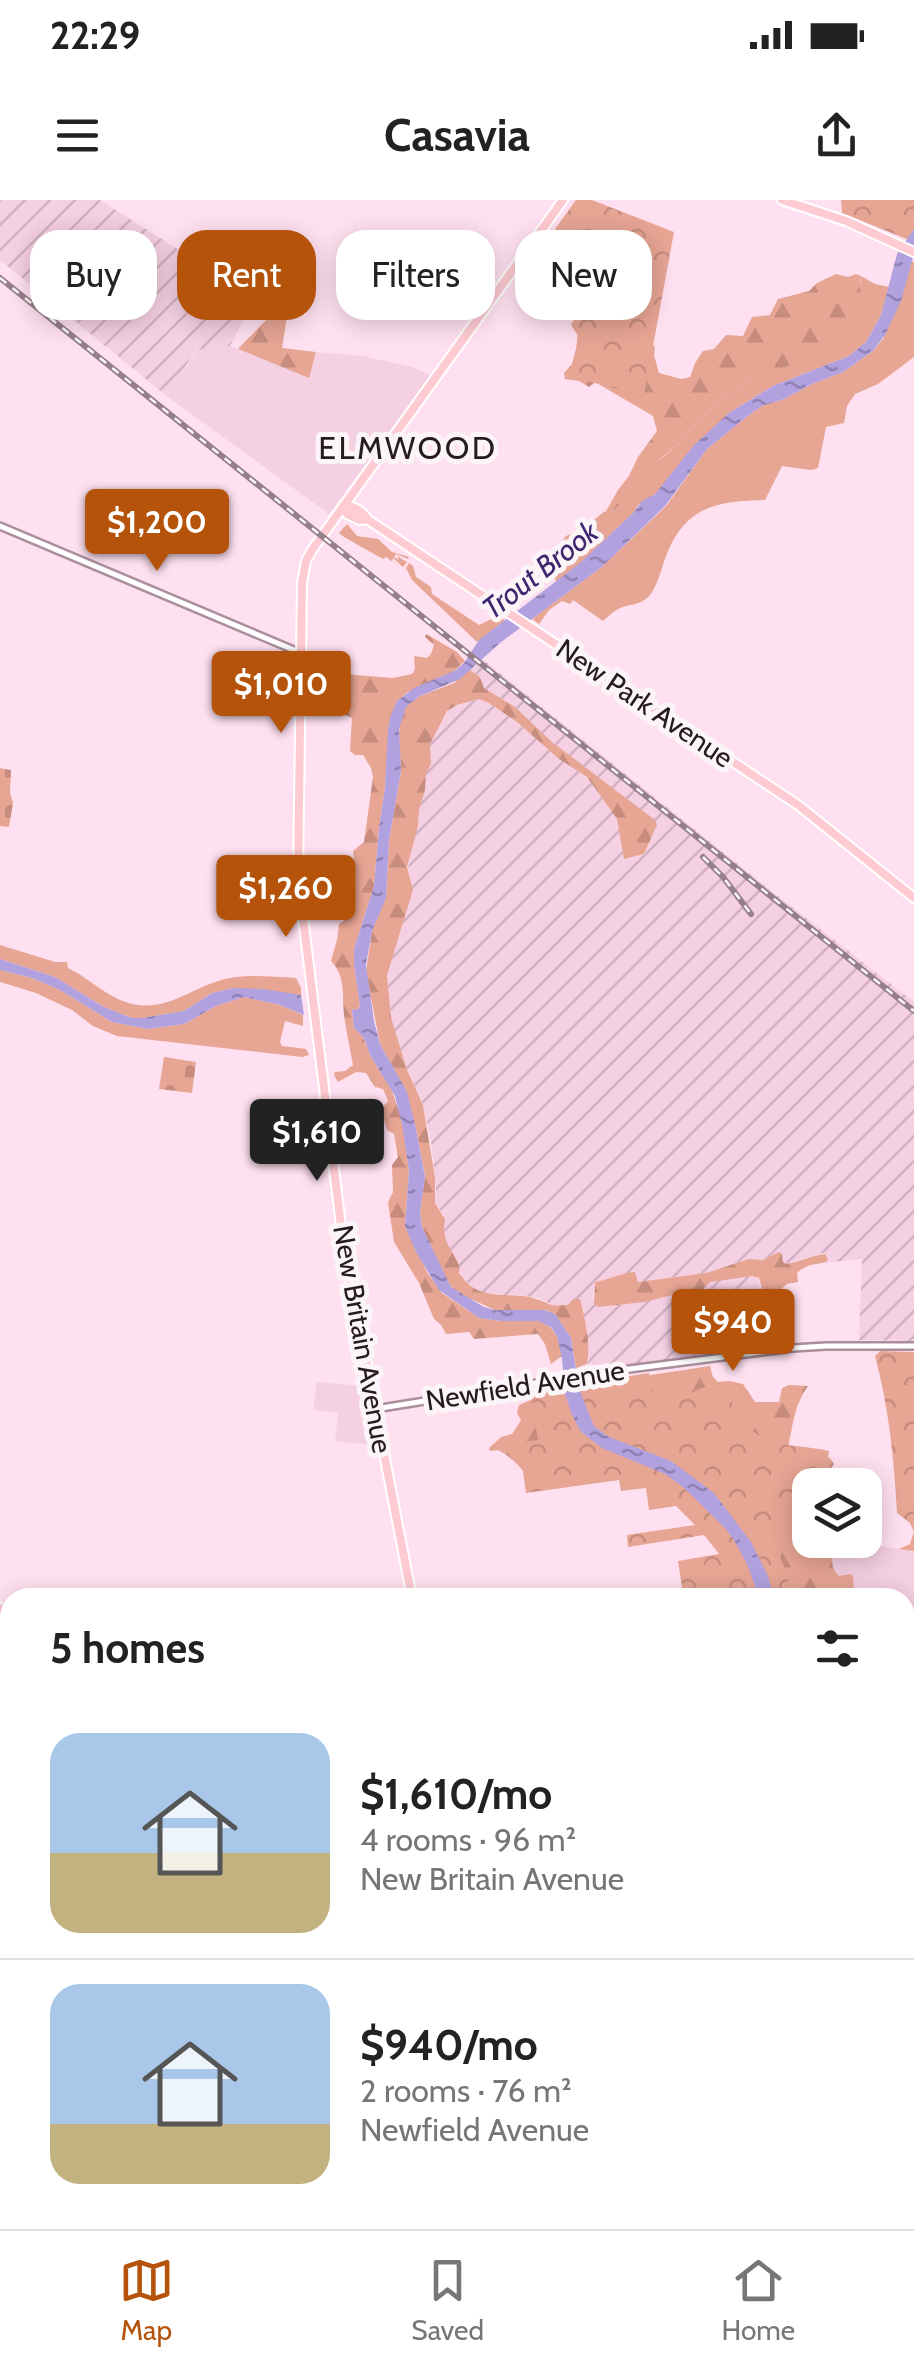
<!DOCTYPE html>
<html lang="en">
<head>
<meta charset="utf-8">
<style>
  body { margin:0; font-family:Cabin,sans-serif; background:#f6f6f6; color:#222; height:100vh; display:flex; flex-direction:column; font-size:38px; white-space:nowrap }
  * { box-sizing:border-box; margin:0 }
  p { font-size:32px; color:#767676 }
  .icon { flex:none; width:55px; height:55px; fill:none; stroke:currentColor; stroke-width:2; stroke-linecap:round; stroke-linejoin:round }
  .map { position:relative; flex:1; overflow:hidden }
  .details { position:absolute; left:0px; top:1388px; width:915px; height:642px; display:flex; flex-direction:column; background:#fff; border-radius:30px 30px 0 0; box-shadow:0 5px 25px #0003 }
  .details>* { flex:none }
  .hud { position:absolute; left:30px; top:30px; width:855px; height:90px; display:flex; gap:20px }
  .fabs { position:absolute; left:792px; top:1268px; display:grid; gap:20px }
  .fabs a { display:grid; place-items:center; width:90px; height:90px; border-radius:20px; background:#fff; box-shadow:0 5px 25px #0003; font-size:50px }
  .price { position:absolute; translate:-50% -85px; padding:0 22px; border-radius:10px; background:#b45309; color:#fff; font-size:32px; line-height:65px; filter:drop-shadow(0 2px 5px #0008) }
  .price::after { content:''; position:absolute; left:50%; top:60px; width:30px; height:22px; margin-left:-15px; background:inherit; clip-path:polygon(0 0,100% 0,50% 100%) }
  .price.active { background:#222; color:#fff }
  ul { padding:0; list-style:none }
  li { display:flex; align-items:center; gap:30px; height:250px; padding:0 50px }
  li+li { border-top:2px solid #e0e0e0 }
  li span { display:grid; place-items:center; flex:none; width:280px; height:200px; border-radius:30px; color:#555 }
  li>.icon { margin-inline-start:auto }
  span .icon { width:120px; height:120px; fill:#fffc; stroke-width:1 }
  li b { font-size:42px }
  h2 { display:flex; justify-content:space-between; align-items:center; height:120px; padding:0 50px; font-size:42px }
  .pill { padding:0 35px; border-radius:30px; background:#fff; box-shadow:0 5px 25px #0003; font-size:35px; line-height:90px }
  .pill.active { background:#b45309; color:#fff }
  .status { display:flex; justify-content:space-between; align-items:center; height:70px; padding:0 50px; background:#fff; direction:ltr }
  .status svg { height:28px; fill:currentColor }
  header { display:flex; justify-content:space-between; align-items:center; height:130px; padding:0 50px; background:#fff; font-size:45px; font-weight:700 }
  .tabs { display:flex; justify-content:space-around; align-items:center; height:140px; border-top:2px solid #e0e0e0; background:#fff; font-size:28px; color:#767676 }
  .tabs a { display:grid; justify-items:center; gap:5px }
  .tabs .active { color:#b45309 }
  .map>svg:first-child { display:block }
  .built { fill:#f5cfe2 }
  .industrial { fill:url(#industrial-furrows) }
  .green { fill:#e7a594 }
  .forest { fill:url(#forest-firs) }
  .cemetery { fill:url(#cemetery-stones) }
  .park { fill:url(#park-crowns) }
  .water { fill:url(#water-ripples) }
  .lines { fill:none; stroke-linecap:round; stroke-linejoin:round }
  .minor-casing { stroke:#aa8e9c; stroke-width:10 }
  .major-casing { stroke:#fff; stroke-width:12 }
  .minor { stroke:#fff; stroke-width:5 }
  .major { stroke:#ffcbd3; stroke-width:8 }
  .rail-casing { stroke:#957f8a; stroke-width:6 }
  .rail { stroke:#fbf5f8; stroke-width:2.5; stroke-dasharray:8; stroke-linecap:butt }
  .labels { text-anchor:middle; dominant-baseline:central; stroke-width:10; stroke-linejoin:round; paint-order:stroke }
  .street-label { font-size:28px; fill:#261b21; stroke:#fbf5f8 }
  .water-label { font-size:30px; font-style:italic; fill:#40276f; stroke:#fbf5f8 }
  .quarter-label { font-size:32px; letter-spacing:2.5px; fill:#261b21; stroke:#fbf5f8 }
</style>
</head>
<body>
<div class="status"><b>22:29</b><svg viewBox="0 0 49 12"><path d="M0 12V9h3v3zM5 12V6h3v6zM10 12V3h3v9zM15 12V0h3v12zM26 1h20v11H26zM47 4h2v5h-2z"/></svg></div>
<header><svg class="icon" aria-label="menu" viewBox="0 0 24 24"><path d="M4 6h16M4 12h16M4 18h16"/></svg>Casavia<svg class="icon" aria-label="share" viewBox="0 0 24 24"><path d="M12 15V3M7 8l5-5 5 5M5 13v7h14v-7"/></svg></header>
<div class="map">
<svg width="914" height="2029" viewBox="0 0 914 2029">
  <defs>
    <pattern id="industrial-furrows" width="10" height="10" patternUnits="userSpaceOnUse" patternTransform="scale(2.5)"><rect width="10" height="10" fill="#f5cfe2"/><path d="M-1 1l2-2M0 10L10 0M9 11l2-2" fill="none" stroke="#d2b1c2"/></pattern>
    <pattern id="forest-firs" width="22" height="20" patternUnits="userSpaceOnUse" patternTransform="scale(2.5)"><rect width="22" height="20" fill="#e7a594"/><path d="M5 1l3.5 6h-7zM16 11l3.5 6h-7z" fill="#c68d7f"/></pattern>
    <pattern id="cemetery-stones" width="16" height="16" patternUnits="userSpaceOnUse" patternTransform="scale(2.5)"><rect width="16" height="16" fill="#e7a594"/><path d="M2 7V4a2 2 0 0 1 4 0v3zM10 15v-3a2 2 0 0 1 4 0v3z" fill="#c68d7f"/></pattern>
    <pattern id="park-crowns" width="20" height="18" patternUnits="userSpaceOnUse" patternTransform="scale(2.5)"><rect width="20" height="18" fill="#e7a594"/><path d="M2 6a3 3 0 1 1 6 0M12 15a3 3 0 1 1 6 0" fill="none" stroke="#c68d7f"/></pattern>
    <pattern id="water-ripples" width="26" height="14" patternUnits="userSpaceOnUse" patternTransform="scale(2.5)"><rect width="26" height="14" fill="#b1a1df"/><path d="M2 4q2-2 4 0t4 0M15 11q2-2 4 0t4 0" fill="none" stroke="#9082b4"/></pattern>
  </defs>
  <rect width="100%" height="100%" fill="#ffe0f0"/>
  <!-- built -->
  <path class="built" d="M230 146 309 177 316 152 363 156 413 167 431 176 329 314 168 197 196 150Z
    M317 1182 362 1186 373 1245 335 1241 338 1213 313 1210Z
    M810 1340H837L914 1351V1581L905 1575V1398L868 1397 857 1393 852 1387 853 1380 850 1374 839 1376 834 1370 831 1360 833 1349Z"/>
  <!-- industrial -->
  <path class="industrial" d="M0 0H100L255 98 230 146 195 150 168 197 0 60Z
    M481 458 774 693 914 802V1141L859 1140 862 1059 823 1063 826 1062V1054L822 1053 787 1064 783 1062 779 1052 763 1060 749 1059 706 1073 638 1082 633 1071 615 1079 595 1082 593 1098 598 1107 645 1102 684 1092 703 1089 710 1082 732 1078 757 1076 761 1088 769 1146 615 1167 587 1164 589 1159 568 1105H553L538 1098 520 1095 497 1097 475 1090 462 1077 458 1063 448 1047 443 1033 444 1015 435 1003 436 989 431 941 423 904 407 870 391 817 387 774 413 690 408 677 409 656 418 626 419 610 425 590 426 574 431 564 430 544 435 530 450 508 479 499 489 503 517 522 559 559 587 577 617 619 626 659 644 654 657 625 641 610 552 542 515 507 484 488 480 477 470 470Z"/>
  <!-- green -->
  <path class="green" d="M911 61 914 62V157L878 184 855 194 847 206 844 223 826 227 818 268 811 270 782 266 765 300C720 301 688 305 668 351 662 365 659 383 650 395 640 407 626 403 615 411 610 414 607 418 603 421L573 400 570 404 562 401 549 410 539 424 532 419 603 366 666 306 707 249 749 215 762 206 784 199 812 184 843 172 873 151 883 139 896 111Z
    M861 76 875 84 889 87 881 115 866 142 849 156 773 186 729 213 655 294 639 304 633 313 583 361 556 382C552 369 558 347 566 336L583 329 605 311V313L612 312 648 270 685 238 701 217 745 182 821 150 859 108Z
    M347 324 357 336 378 339 392 352 409 357 408 359 396 354 394 357 399 360 397 356 407 362 403 367 393 358 392 361 401 368 386 357 383 359 344 337 339 333Z
    M409 363 413 366 416 377 431 387 432 394 476 423 479 425 498 416 505 420 477 442 412 380 406 368Z
    M0 745 55 762H67L68 768C89 778 105 796 129 803 163 813 187 791 218 781 243 773 270 777 296 778L301 788V795L234 788 212 793 184 811 142 818H132L104 807 55 777 0 759Z
    M0 770 32 778 60 790 112 822 148 829 184 824 216 806 244 797 280 805 303 815V826L285 821 280 842 282 846 306 849 309 855 302 857 117 836 93 826 72 810 36 793 0 782Z"/>
  <!-- forest -->
  <path class="forest" d="M836 74 848 77 856 74 861 76C859 90 863 109 856 123 840 151 774 170 745 182L701 217 685 238 660 259 612 312 608 315 605 313 618 290 629 276 638 257 657 231 653 216 595 182 589 187 579 181 565 179 564 173 572 164 579 137 571 125 583 104 652 144 655 147 654 155 659 173 681 179 690 177 695 163 703 151 714 149 726 135 743 136 752 117 770 115 778 99 809 91 817 83Z
    M277 95 290 98 282 148 316 152 309 178 238 149 269 117 265 111Z
    M426 434 457 452 465 461 452 473 408 492 397 501 390 518 385 588 379 628 374 686 354 749V764L360 804 358 810H352L354 828 362 834 370 855 392 891 402 920 409 971 405 1026 427 1072 442 1093 479 1118 501 1121H538L548 1124 557 1136 562 1156 551 1164 545 1144 538 1134 474 1139 469 1132 446 1134 441 1125 434 1119 419 1083 394 1042 388 1002 393 992 392 965 398 957 394 934 387 930 381 909 388 901 383 889 375 887 366 873 356 872 338 882 334 875 335 872 345 871 353 865C350 848 346 831 344 815 342 794 346 777 331 761L337 740 339 724 349 717C357 695 356 674 353 651L364 642 373 577 371 568 363 555H355L350 551 352 518 342 514 332 496 324 494 312 496V475L318 472 393 478 412 474 415 469 414 456 427 458 431 454 434 445 425 437Z
    M470 470 480 477 484 488 515 507 552 542 655 620 657 625 644 654 624 659 617 619 587 577 559 559 517 522 489 503 479 499 457 505 447 511 430 544 431 564 426 574 425 590 419 610 418 626 407 667 413 690 387 775 391 817 407 870 423 905 435 978V1003L445 1019C441 1040 450 1046 458 1063 463 1075 455 1068 463 1078 478 1098 500 1094 521 1096 533 1096 542 1102 552 1105 557 1106 563 1105 568 1105L573 1099H580C585 1119 591 1144 587 1164L576 1168 571 1138 555 1114 545 1110H495L456 1092 449 1084 422 1027 420 1012 425 976 415 924 403 885 380 844 366 772 372 731 386 697 389 640 401 571 399 536 400 521 406 507 418 497 454 483Z
    M779 1052 782 1054 783 1062 786 1064C799 1062 813 1055 825 1054L828 1059 826 1062C814 1065 806 1064 797 1073L798 1082 787 1084 771 1098 764 1095 759 1078 753 1076 710 1082 703 1089 684 1092 645 1102 598 1107 594 1104 595 1082C608 1080 624 1072 635 1072L638 1082 706 1073 749 1059 763 1060Z
    M710 1166 713 1177 718 1182 729 1181 743 1184 755 1202H779L782 1188 789 1185 808 1186C794 1206 793 1225 788 1248L830 1258 834 1264 830 1270 810 1285 801 1332 812 1342 830 1343 833 1346C833 1358 829 1366 839 1376L850 1374 853 1376 854 1391 868 1397H774L598 1183Z
    M538 1197 546 1224 524 1272C517 1263 508 1255 498 1250L490 1251 489 1248 501 1237 512 1234 521 1220 517 1213 519 1205Z"/>
  <!-- cemetery -->
  <path class="cemetery" d="M0 568 11 570 10 593 13 603 9 627 0 626Z
    M164 857 196 862 192 893 159 889Z"/>
  <!-- park -->
  <path class="park" d="M576 0H592L674 32 644 195 574 178 579 116 587 90 570 77 588 53 555 29Z
    M841 0H914V42L842 13Z
    M880 1151 914 1152V1351L899 1349 910 1344 914 1332 910 1323 897 1313C894 1259 889 1208 875 1156Z
    M649 1173 653 1201C661 1202 669 1202 677 1200 689 1196 700 1185 713 1187 728 1188 742 1222 754 1232 772 1248 806 1245 829 1251L824 1285H810V1336L767 1331 783 1363 793 1397 697 1398 696 1392 683 1394 678 1361 719 1354 704 1335 628 1347 627 1335 695 1325 676 1306 649 1310 646 1288 621 1291 619 1280 526 1293 519 1243 538 1240 531 1191Z
    M905 1609 914 1610V1737L905 1736Z"/>
  <!-- water -->
  <path class="water" d="M914 29V54L901 101 885 135 873 151 843 172 812 184 784 199 762 206 749 215 707 249 665 306 603 366 500 443 460 479 418 497 406 507 399 529 401 571 389 640 386 698 372 731 366 765 374 821 380 844 407 892 415 924 425 977 420 1012 422 1027 451 1087 484 1107 495 1110H545L555 1114 571 1138 579 1189 594 1226 609 1237 671 1261 714 1293 751 1342 768 1376 774 1397H759L747 1364 734 1340 725 1328 683 1287 665 1274 602 1248 581 1232 572 1215 565 1194 562 1159 557 1136 551 1127 538 1121H501L479 1118 439 1090 416 1052 405 1026 409 971 402 924 395 896 370 855 364 838 354 828 352 809 357 810 360 806 354 764V749L374 686 379 628 385 588 388 529 390 518 397 501 414 488 456 470 464 463 479 440 580 363 633 313 642 301 655 294 694 245 729 213 773 186 849 156 866 142 881 115 897 54Z
    M0 759 55 777 104 807 132 818H142L184 811 212 793 234 788 263 789 301 795 304 815 280 805 244 797 216 806 184 824 148 829 112 822 60 790 32 778 0 770Z"/>
  <g class="lines">
    <!-- minor casing -->
    <g class="minor-casing">
      <path id="minor" d="M0 326 301 453
        M375 1209 598 1173 793 1148 826 1146H914"/>
    </g>
    <!-- major casing -->
    <g class="major-casing">
      <path id="major" d="M782 0 846 21 914 52
        M344 306C352 305 364 312 367 319L798 605 914 698
        M344 306 347 314 360 320 367 319
        M412 1398 343 1042 298 677 302 383 306 361 312 350 563 0
        M0 1408 10 1412
        M449 2020V2029
        M498 2020 510 2029"/>
    </g>
    <!-- minor -->
    <use href="#minor" class="minor"/>
    <!-- major -->
    <use href="#major" class="major"/>
    <!-- rail casing -->
    <g class="rail-casing">
      <path id="rail" d="M0 78 914 811
        M703 657 723 677 751 714"/>
    </g>
    <!-- rail -->
    <use href="#rail" class="rail"/>
  </g>
  <g class="labels">
    <!-- street labels -->
    <g class="street-label">
      <text transform="translate(645 503) rotate(34)">New Park Avenue</text>
      <text transform="translate(363 1139) rotate(80)">New Britain Avenue</text>
      <text transform="translate(525 1185) rotate(-9)">Newfield Avenue</text>
    </g>
    <!-- water labels -->
    <g class="water-label">
      <text transform="translate(540 370) rotate(-38)">Trout Brook</text>
    </g>
    <!-- quarter labels -->
    <g class="quarter-label">
      <text x="408" y="247">ELMWOOD</text>
    </g>
  </g>
</svg>
<div class="fabs">
<a><svg class="icon" aria-label="layers" viewBox="0 0 24 24"><path d="M12 4l9 5-9 5-9-5zM3 14l9 5 9-5"/></svg></a>
</div>
<b class="price" style="left:157px;top:374px">$1,200</b>
<b class="price" style="left:281px;top:536px">$1,010</b>
<b class="price" style="left:286px;top:740px">$1,260</b>
<b class="price active" style="left:317px;top:984px">$1,610</b>
<b class="price" style="left:733px;top:1174px">$940</b>
<div class="hud">
<a class="pill">Buy</a>
<a class="pill active">Rent</a>
<a class="pill">Filters</a>
<a class="pill">New</a>
</div>
<section class="details">
<h2>5 homes<svg class="icon" aria-label="filters" viewBox="0 0 24 24"><path d="M4 7h16M4 17h16"/><circle cx="9" cy="7" r="2"/><circle cx="15" cy="17" r="2"/></svg></h2>
<ul>
<li><span style="background:linear-gradient(#a9c7e8 60%,#c2b280 0)"><svg class="icon" aria-label="home" viewBox="0 0 24 24"><path d="M3 11l9-7 9 7M6 9v11h12V9"/></svg></span><div><b>$1,610/mo</b><p>4 rooms · 96 m²</p><p>New Britain Avenue</p></div></li>
<li><span style="background:linear-gradient(#a9c7e8 70%,#c2b280 0)"><svg class="icon" aria-label="home" viewBox="0 0 24 24"><path d="M3 11l9-7 9 7M6 9v11h12V9"/></svg></span><div><b>$940/mo</b><p>2 rooms · 76 m²</p><p>Newfield Avenue</p></div></li>
</ul>
</section>
</div>
<nav class="tabs">
<a class="active"><svg class="icon" aria-label="map" viewBox="0 0 24 24"><path d="M3 6l6-2 6 2 6-2v14l-6 2-6-2-6 2zM9 4v14M15 6v14"/></svg>Map</a>
<a><svg class="icon" aria-label="saved" viewBox="0 0 24 24"><path d="M7 4h10v16l-5-4-5 4z"/></svg>Saved</a>
<a><svg class="icon" aria-label="home" viewBox="0 0 24 24"><path d="M3 11l9-7 9 7M6 9v11h12V9"/></svg>Home</a>
</nav>
</body>
</html>
